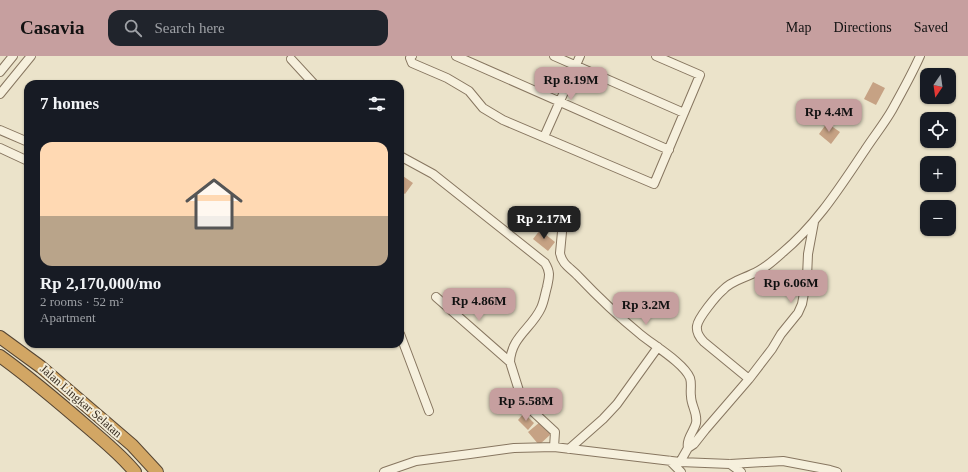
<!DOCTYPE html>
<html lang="en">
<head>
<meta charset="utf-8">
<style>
  body { margin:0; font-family:Georgia,serif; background:#20242c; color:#f1f3f6; height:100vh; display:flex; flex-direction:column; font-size:15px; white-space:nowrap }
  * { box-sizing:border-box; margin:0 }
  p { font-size:13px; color:#9ea1a6 }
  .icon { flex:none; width:22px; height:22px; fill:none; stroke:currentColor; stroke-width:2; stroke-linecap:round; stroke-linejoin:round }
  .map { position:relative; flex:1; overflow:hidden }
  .drawer { position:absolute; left:24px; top:24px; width:380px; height:268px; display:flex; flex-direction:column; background:#171b24; border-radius:12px; box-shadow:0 1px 3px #0004 }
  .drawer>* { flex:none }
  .needle { width:26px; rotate:193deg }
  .fabs { position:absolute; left:920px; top:12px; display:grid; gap:8px }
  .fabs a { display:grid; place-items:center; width:36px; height:36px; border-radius:8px; background:#171b24; box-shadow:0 1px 3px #0004; font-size:20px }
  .price { position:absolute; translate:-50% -34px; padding:0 9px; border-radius:8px; background:#c69f9f; color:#111; font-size:13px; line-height:26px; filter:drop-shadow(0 1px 2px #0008) }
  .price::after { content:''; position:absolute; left:50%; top:24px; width:12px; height:9px; margin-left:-6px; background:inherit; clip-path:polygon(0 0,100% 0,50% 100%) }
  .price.current { background:#222; color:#fff }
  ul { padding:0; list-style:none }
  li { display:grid; align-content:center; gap:8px; height:212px; padding:0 16px }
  li span { display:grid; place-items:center; height:124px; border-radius:12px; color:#555 }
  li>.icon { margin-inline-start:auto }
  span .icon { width:72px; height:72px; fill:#fffc; stroke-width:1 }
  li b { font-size:17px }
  h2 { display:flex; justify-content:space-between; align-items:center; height:48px; padding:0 16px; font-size:17px }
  header { display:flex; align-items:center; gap:24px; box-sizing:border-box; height:56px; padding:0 20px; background:#c69f9f; color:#111 }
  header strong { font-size:19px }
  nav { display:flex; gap:22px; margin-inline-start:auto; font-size:14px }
  .search { width:280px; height:36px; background:#20242c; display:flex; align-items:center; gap:10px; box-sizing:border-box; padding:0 14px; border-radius:12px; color:#9ea1a6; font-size:15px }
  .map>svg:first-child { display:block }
  .building { fill:#c6a284 }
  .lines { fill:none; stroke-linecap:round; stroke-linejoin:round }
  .minor-casing { stroke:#877660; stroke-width:10 }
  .highway-casing { stroke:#554533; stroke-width:14 }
  .minor { stroke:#f6f0dd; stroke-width:8 }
  .highway { stroke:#d2a664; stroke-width:12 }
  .labels { text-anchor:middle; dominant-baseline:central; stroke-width:4; stroke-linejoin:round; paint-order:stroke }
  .street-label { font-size:12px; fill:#392e22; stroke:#f3edd9 }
</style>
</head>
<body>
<header>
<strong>Casavia</strong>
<div class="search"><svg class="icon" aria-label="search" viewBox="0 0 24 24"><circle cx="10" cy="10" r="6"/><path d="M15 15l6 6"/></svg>Search here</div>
<nav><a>Map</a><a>Directions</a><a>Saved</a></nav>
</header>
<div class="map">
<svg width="968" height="416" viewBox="0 0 968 416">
  <rect width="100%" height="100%" fill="#ebe3ca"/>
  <!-- building -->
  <path class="building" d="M873 26 885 32 876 49 864 43Z
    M827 67 840 76 831 88 819 78Z
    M400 118 413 127 405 138 400 135Z
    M540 174 555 186 548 195 533 183Z
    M524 357 534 367 528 374 518 364Z
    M540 366 551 378 539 389 528 376Z"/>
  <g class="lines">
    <!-- minor casing -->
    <g class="minor-casing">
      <path id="minor" d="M412 0 410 2 412 7 447 22 469 35 483 52 503 64 654 128 700 19 656 0
        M456 0 669 94
        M554 0 684 57
        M291 3 314 28
        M0 16 13 0
        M0 38 31 0
        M0 74 28 86
        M544 81 580 0
        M0 92 28 105
        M400 100 433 118 545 207C551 217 549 221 547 231 545 238 544 246 541 252 532 272 511 281 510 306L521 341 528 351 555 376 554 391
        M564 155 560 197C562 209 571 212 578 220 598 241 618 260 640 278 653 289 684 307 690 322 692 328 690 335 691 340 691 350 698 357 696 367 694 375 686 383 688 392
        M436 241 510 306
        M400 278 429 355
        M749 323 772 293 781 278 798 257 802 248 807 221 808 198 814 166
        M569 393 603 363 617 348 658 291
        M670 405 681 416
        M680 406 688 392 694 388 705 374 749 323 704 286C700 282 696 277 697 270 698 262 716 240 723 234 731 225 742 223 752 218 763 214 773 205 782 197 817 168 840 131 865 94 874 80 884 68 892 54 902 36 912 18 920 0
        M730 408 741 416
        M384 416 416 405 470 398 514 392 554 391 680 406 730 408 783 405 830 414 837 416"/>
    </g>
    <!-- highway casing -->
    <g class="highway-casing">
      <path id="highway" d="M0 281 41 311 132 389 157 416
        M0 300C32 323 61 348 91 374 106 387 122 400 135 416"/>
    </g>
    <!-- minor -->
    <use href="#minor" class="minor"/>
    <!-- highway -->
    <use href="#highway" class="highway"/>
  </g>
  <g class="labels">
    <!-- street labels -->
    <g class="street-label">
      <text transform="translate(81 345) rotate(41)">Jalan Lingkar Selatan</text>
    </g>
  </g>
</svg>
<div class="fabs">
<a><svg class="needle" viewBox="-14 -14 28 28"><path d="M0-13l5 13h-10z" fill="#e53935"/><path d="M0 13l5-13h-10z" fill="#9ea1a6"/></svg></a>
<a><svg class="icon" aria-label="locate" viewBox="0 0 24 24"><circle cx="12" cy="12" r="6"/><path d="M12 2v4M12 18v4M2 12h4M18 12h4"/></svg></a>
<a>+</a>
<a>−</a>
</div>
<b class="price" style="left:571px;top:45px">Rp 8.19M</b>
<b class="price" style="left:829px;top:77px">Rp 4.4M</b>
<b class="price current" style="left:544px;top:184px">Rp 2.17M</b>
<b class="price" style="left:791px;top:248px">Rp 6.06M</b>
<b class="price" style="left:479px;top:266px">Rp 4.86M</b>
<b class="price" style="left:646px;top:270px">Rp 3.2M</b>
<b class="price" style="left:526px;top:366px">Rp 5.58M</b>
<section class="drawer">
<h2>7 homes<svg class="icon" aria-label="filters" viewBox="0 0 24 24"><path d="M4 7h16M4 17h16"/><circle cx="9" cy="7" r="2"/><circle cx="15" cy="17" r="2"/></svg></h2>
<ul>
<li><span style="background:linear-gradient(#ffd9b3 60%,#b9a48a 0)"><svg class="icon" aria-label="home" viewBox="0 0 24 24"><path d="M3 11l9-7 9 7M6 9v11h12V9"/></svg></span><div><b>Rp 2,170,000/mo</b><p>2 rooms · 52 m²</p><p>Apartment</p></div></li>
</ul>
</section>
</div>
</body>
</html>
